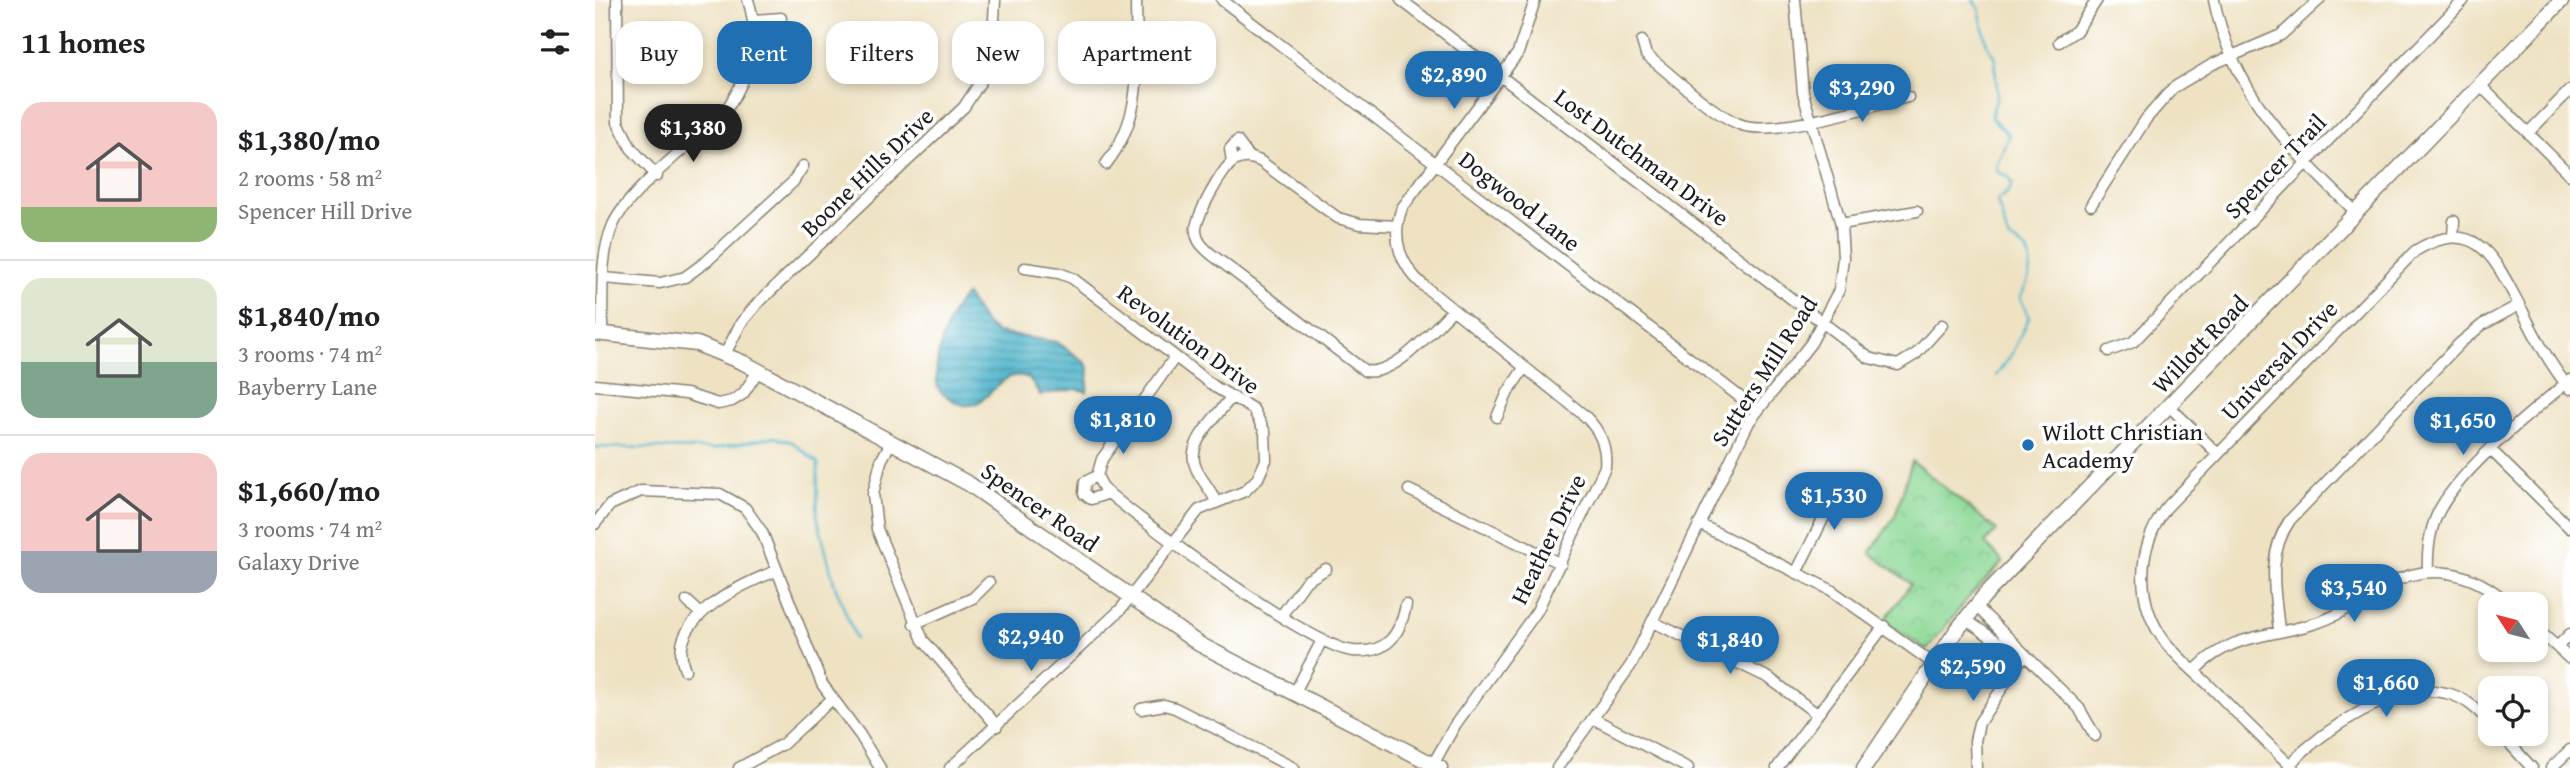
<!DOCTYPE html>
<html lang="en">
<head>
<meta charset="utf-8">
<style>
  body { margin:0; font-family:"Gentium Book Plus",serif; background:#f2f2f2; color:#202124; height:100vh; display:flex; flex-direction:column; font-size:26px; white-space:nowrap }
  * { box-sizing:border-box; margin:0 }
  p { font-size:23px; color:#757577 }
  .icon { flex:none; width:38px; height:38px; fill:none; stroke:currentColor; stroke-width:2; stroke-linecap:round; stroke-linejoin:round }
  .map { position:relative; flex:1; overflow:hidden }
  .drawer { display:flex; flex-direction:column; background:#fff; width:595px }
  .drawer>* { flex:none }
  .top-card { position:absolute; left:21px; top:21px; width:665px; height:63px; display:flex; gap:14px }
  .needle { width:46px; rotate:306deg }
  .fabs { position:absolute; left:1883px; top:592px; display:grid; gap:14px }
  .fabs a { display:grid; place-items:center; width:70px; height:70px; border-radius:14px; background:#fff; box-shadow:0 4px 10px #0003; font-size:35px }
  .price { position:absolute; translate:-50% -60px; padding:0 16px; border-radius:24px; background:#1f6fb2; color:#fff; font-size:23px; line-height:46px; filter:drop-shadow(0 2px 4px #0008) }
  .price::after { content:''; position:absolute; left:50%; top:42px; width:21px; height:16px; margin-left:-10px; background:inherit; clip-path:polygon(0 0,100% 0,50% 100%) }
  .price.current { background:#222; color:#fff }
  ul { padding:0; list-style:none }
  li { display:flex; align-items:center; gap:21px; height:175px; padding:0 21px }
  li+li { border-top:2px solid #e0e0e0 }
  li span { display:grid; place-items:center; flex:none; width:196px; height:140px; border-radius:21px; color:#555 }
  li>.icon { margin-inline-start:auto }
  span .icon { width:84px; height:84px; fill:#fffc; stroke-width:1 }
  li b { font-size:30px }
  h2 { display:flex; justify-content:space-between; align-items:center; height:84px; padding:0 21px; font-size:30px }
  .tag { padding:0 24px; border-radius:21px; background:#fff; box-shadow:0 4px 10px #0003; font-size:24px; line-height:63px }
  .tag.current { background:#1f6fb2; color:#fff }
  main { display:flex; flex:1; min-height:0 }
  .map>svg:first-child { display:block }
  .park { fill:url(#park-crowns); stroke:#547a58; stroke-width:2 }
  .water { fill:url(#water-rules); stroke:#346873; stroke-width:2 }
  .lines { fill:none; stroke-linecap:round; stroke-linejoin:round }
  .stream { stroke:#4cb3ca; stroke-width:2.5 }
  .minor-casing { stroke:#857f70; stroke-width:13 }
  .major-casing { stroke:#857f70; stroke-width:17 }
  .minor { stroke:#fff; stroke-width:10 }
  .major { stroke:#fff; stroke-width:14 }
  .poi-dot { fill:#1f6fb2; stroke:#fff; stroke-width:2.5 }
  .labels { text-anchor:middle; dominant-baseline:central; stroke-width:7; stroke-linejoin:round; paint-order:stroke }
  .street-label { font-size:24px; fill:#1c1c1c; stroke:#fff }
  .poi-label { font-size:24px; fill:#1c1c1c; stroke:#fff; text-anchor:start }
</style>
</head>
<body>
<main>
<section class="drawer">
<h2>11 homes<svg class="icon" aria-label="filters" viewBox="0 0 24 24"><path d="M4 7h16M4 17h16"/><circle cx="9" cy="7" r="2"/><circle cx="15" cy="17" r="2"/></svg></h2>
<ul>
<li><span style="background:linear-gradient(#f6c9c9 75%,#8fb573 0)"><svg class="icon" aria-label="home" viewBox="0 0 24 24"><path d="M3 11l9-7 9 7M6 9v11h12V9"/></svg></span><div><b>$1,380/mo</b><p>2 rooms · 58 m²</p><p>Spencer Hill Drive</p></div></li>
<li><span style="background:linear-gradient(#dfe7d0 60%,#7fa58c 0)"><svg class="icon" aria-label="home" viewBox="0 0 24 24"><path d="M3 11l9-7 9 7M6 9v11h12V9"/></svg></span><div><b>$1,840/mo</b><p>3 rooms · 74 m²</p><p>Bayberry Lane</p></div></li>
<li><span style="background:linear-gradient(#f6c9c9 70%,#9aa5b1 0)"><svg class="icon" aria-label="home" viewBox="0 0 24 24"><path d="M3 11l9-7 9 7M6 9v11h12V9"/></svg></span><div><b>$1,660/mo</b><p>3 rooms · 74 m²</p><p>Galaxy Drive</p></div></li>
</ul>
</section>
<div class="map">
<svg width="1975" height="768" viewBox="0 0 1975 768">
  <defs>
    <pattern id="park-crowns" width="20" height="18" patternUnits="userSpaceOnUse" patternTransform="scale(1.75)"><rect width="20" height="18" fill="#8cd895"/><path d="M2 6a3 3 0 1 1 6 0M12 15a3 3 0 1 1 6 0" fill="none" stroke="#78b980"/></pattern>
    <pattern id="water-rules" width="6" height="5" patternUnits="userSpaceOnUse" patternTransform="scale(1.75)"><rect width="6" height="5" fill="#4cb3ca"/><path d="M0 2.5h6" fill="none" stroke="#3e91a3"/></pattern>
  </defs>
  <rect width="100%" height="100%" fill="#fff"/>
  <filter id="ink" filterUnits="userSpaceOnUse"><feTurbulence type="fractalNoise" baseFrequency=".0143" numOctaves="2"/><feDisplacementMap in="SourceGraphic" scale="14" xChannelSelector="R" yChannelSelector="G"/><feConvolveMatrix kernelMatrix="1 2 1 2 8 2 1 2 1" color-interpolation-filters="sRGB"/></filter>
  <filter id="wash" filterUnits="userSpaceOnUse"><feTurbulence type="fractalNoise" baseFrequency=".00686" numOctaves="4" result="noise"/><feDisplacementMap in="SourceGraphic" scale="28" xChannelSelector="R" yChannelSelector="G"/><feGaussianBlur stdDeviation="1.57" result="paint"/><feColorMatrix in="noise" values="0 0 0 0 0 0 0 0 0 0 0 0 0 0 0 0 0 1.4 0 .05"/><feComposite in="paint" operator="in"/></filter>
  <g filter="url(#wash)">
    <rect width="100%" height="100%" fill="#eee2c3"/>
    <!-- park -->
    <path class="park" d="M1317 461 1402 530 1390 543 1408 562 1374 597 1332 650 1289 621 1316 584 1275 553 1300 516Z"/>
    <!-- water -->
    <path class="water" d="M371 295 389 322 402 333 462 342 490 362 494 369 492 392 482 389 445 395 434 378C403 365 395 409 369 405 361 404 352 396 345 392 333 373 353 308 371 295Z"/>
    <g class="lines">
      <!-- stream -->
      <path class="stream" d="M1378 0 1384 9 1392 45 1400 58 1402 95 1396 117 1414 135 1401 166 1403 172 1414 177 1417 184 1412 193 1402 200 1413 238 1431 249C1439 263 1434 284 1425 297L1434 318 1416 355 1401 376
        M0 447 119 449 178 437 197 442 223 463 222 516 239 583 261 639"/>
    </g>
  </g>
  <g filter="url(#ink)">
    <g class="lines">
      <!-- minor casing -->
      <g class="minor-casing">
        <path id="minor" d="M22 0 23 122 36 148 62 176
          M627 0 1162 410
          M806 0 1274 358 1303 365 1321 354 1347 325
          M1619 0C1637 92 1697 151 1762 213
          M158 20 186 18
          M22 35H63
          M1047 41 1051 55 1061 63C1086 83 1114 111 1144 124 1177 138 1274 106 1313 97
          M1464 42 1481 31 1502 0
          M1885 85 1975 175
          M1933 133 1975 90
          M637 162 635 149 642 141 654 157
          M511 164C551 113 541 61 541 0
          M1496 205 1551 119 1578 88 1618 64 1686 35 1724 0
          M1246 224 1322 211
          M802 226 765 224 743 218 665 161C656 157 648 156 639 161 628 167 599 219 601 232 602 242 609 248 616 254L770 371C801 376 836 331 858 310
          M1858 236 1859 221
          M9 278 65 283 90 277 112 261 198 182 208 166
          M7 333C8 300 4 257 18 225 33 191 99 141 128 114 153 80 167 41 153 0
          M1514 351 1538 342 1869 0
          M130 354 146 323 162 304 369 107 386 81 393 61 398 39 400 0
          M580 357 507 459 502 476 509 489C546 522 716 647 758 651 792 654 805 635 811 605
          M0 385 91 394 123 404 137 401 148 394 163 371
          M1575 407 1623 454
          M902 417 913 392 929 368
          M296 442 286 461 278 494 282 529 328 640 402 726
          M1896 450 1975 528
          M502 476 490 482 489 494 496 499 514 493
          M814 490 966 564
          M621 502C616 489 606 480 601 468 589 443 624 415 637 396
          M0 524 15 505 46 491 125 494 150 508 167 532 227 684 265 735 285 768
          M1104 524 1236 590 1339 664
          M1202 571 1248 479
          M1833 572C1832 550 1834 529 1845 509 1868 467 1937 411 1975 380
          M92 601 106 614
          M1381 606 1484 708 1500 736
          M686 616 711 581 731 569
          M1370 619 1410 647 1423 651
          M1058 622 1174 678 1222 714
          M319 624 378 598 394 582
          M1941 628 1975 659
          M1684 630C1680 591 1671 555 1695 520L1865 343 1887 325 1924 305
          M1962 647 1975 634
          M90 670C69 620 145 585 181 571
          M1599 671C1637 632 1674 638 1721 623 1747 615 1768 598 1792 585 1834 561 1879 572 1914 604
          M699 694 727 640
          M546 709 569 705 580 708 699 768
          M999 719 1093 768
          M1905 733 1937 768
          M1694 765C1728 730 1800 681 1851 693 1870 697 1883 710 1895 723
          M144 768 188 744 236 700
          M355 768 525 610 604 510 650 491 663 478 671 460 670 432 658 409 620 387 477 278 464 273 430 268
          M836 768 860 725 942 611 1010 467C1012 446 1005 431 990 416L829 286C806 266 795 239 807 208L923 53 940 0
          M962 768 1036 665 1154 422 1216 343 1244 290 1248 258 1246 224 1208 93 1200 0
          M1182 768 1289 626
          M1381 768 1380 741 1384 723 1429 655
          M1698 768C1672 743 1646 718 1621 692 1605 676 1586 661 1571 643 1540 603 1541 549 1571 508L1820 251C1883 213 1901 262 1927 310 1941 338 1955 365 1975 389
          M1956 768 1975 750"/>
      </g>
      <!-- major casing -->
      <g class="major-casing">
        <path id="major" d="M0 333 102 344 149 363 374 484 604 644 845 768
          M1269 768 1362 630 1389 596 1967 0"/>
      </g>
      <!-- minor -->
      <use href="#minor" class="minor"/>
      <!-- major -->
      <use href="#major" class="major"/>
    </g>
  </g>
  <!-- markers -->
  <circle class="poi-dot" cx="1433" cy="445" r="7"/>
  <g class="labels">
    <!-- street labels -->
    <g class="street-label">
      <text transform="translate(1047 157) rotate(37)">Lost Dutchman Drive</text>
      <text transform="translate(1680 166) rotate(-46)">Spencer Trail</text>
      <text transform="translate(272 172) rotate(-44)">Boone Hills Drive</text>
      <text transform="translate(925 201) rotate(38)">Dogwood Lane</text>
      <text transform="translate(594 339) rotate(36)">Revolution Drive</text>
      <text transform="translate(1605 344) rotate(-46)">Willott Road</text>
      <text transform="translate(1684 360) rotate(-46)">Universal Drive</text>
      <text transform="translate(1169 371) rotate(-57)">Sutters Mill Road</text>
      <text transform="translate(445 507) rotate(35)">Spencer Road</text>
      <text transform="translate(953 539) rotate(-64)">Heather Drive</text>
    </g>
    <!-- poi labels -->
    <g class="poi-label">
      <text x="1447" y="431">Wilott Christian<tspan x="1447" dy="28">Academy</tspan></text>
    </g>
  </g>
</svg>
<div class="fabs">
<a><svg class="needle" viewBox="-14 -14 28 28"><path d="M0-13l5 13h-10z" fill="#e53935"/><path d="M0 13l5-13h-10z" fill="#757577"/></svg></a>
<a><svg class="icon" aria-label="locate" viewBox="0 0 24 24"><circle cx="12" cy="12" r="6"/><path d="M12 2v4M12 18v4M2 12h4M18 12h4"/></svg></a>
</div>
<b class="price" style="left:859px;top:111px">$2,890</b>
<b class="price" style="left:1267px;top:124px">$3,290</b>
<b class="price current" style="left:98px;top:164px">$1,380</b>
<b class="price" style="left:528px;top:456px">$1,810</b>
<b class="price" style="left:1868px;top:457px">$1,650</b>
<b class="price" style="left:1239px;top:532px">$1,530</b>
<b class="price" style="left:1759px;top:624px">$3,540</b>
<b class="price" style="left:436px;top:673px">$2,940</b>
<b class="price" style="left:1135px;top:676px">$1,840</b>
<b class="price" style="left:1378px;top:703px">$2,590</b>
<b class="price" style="left:1791px;top:719px">$1,660</b>
<div class="top-card">
<a class="tag">Buy</a>
<a class="tag current">Rent</a>
<a class="tag">Filters</a>
<a class="tag">New</a>
<a class="tag">Apartment</a>
</div>
</div>
</main>
</body>
</html>
